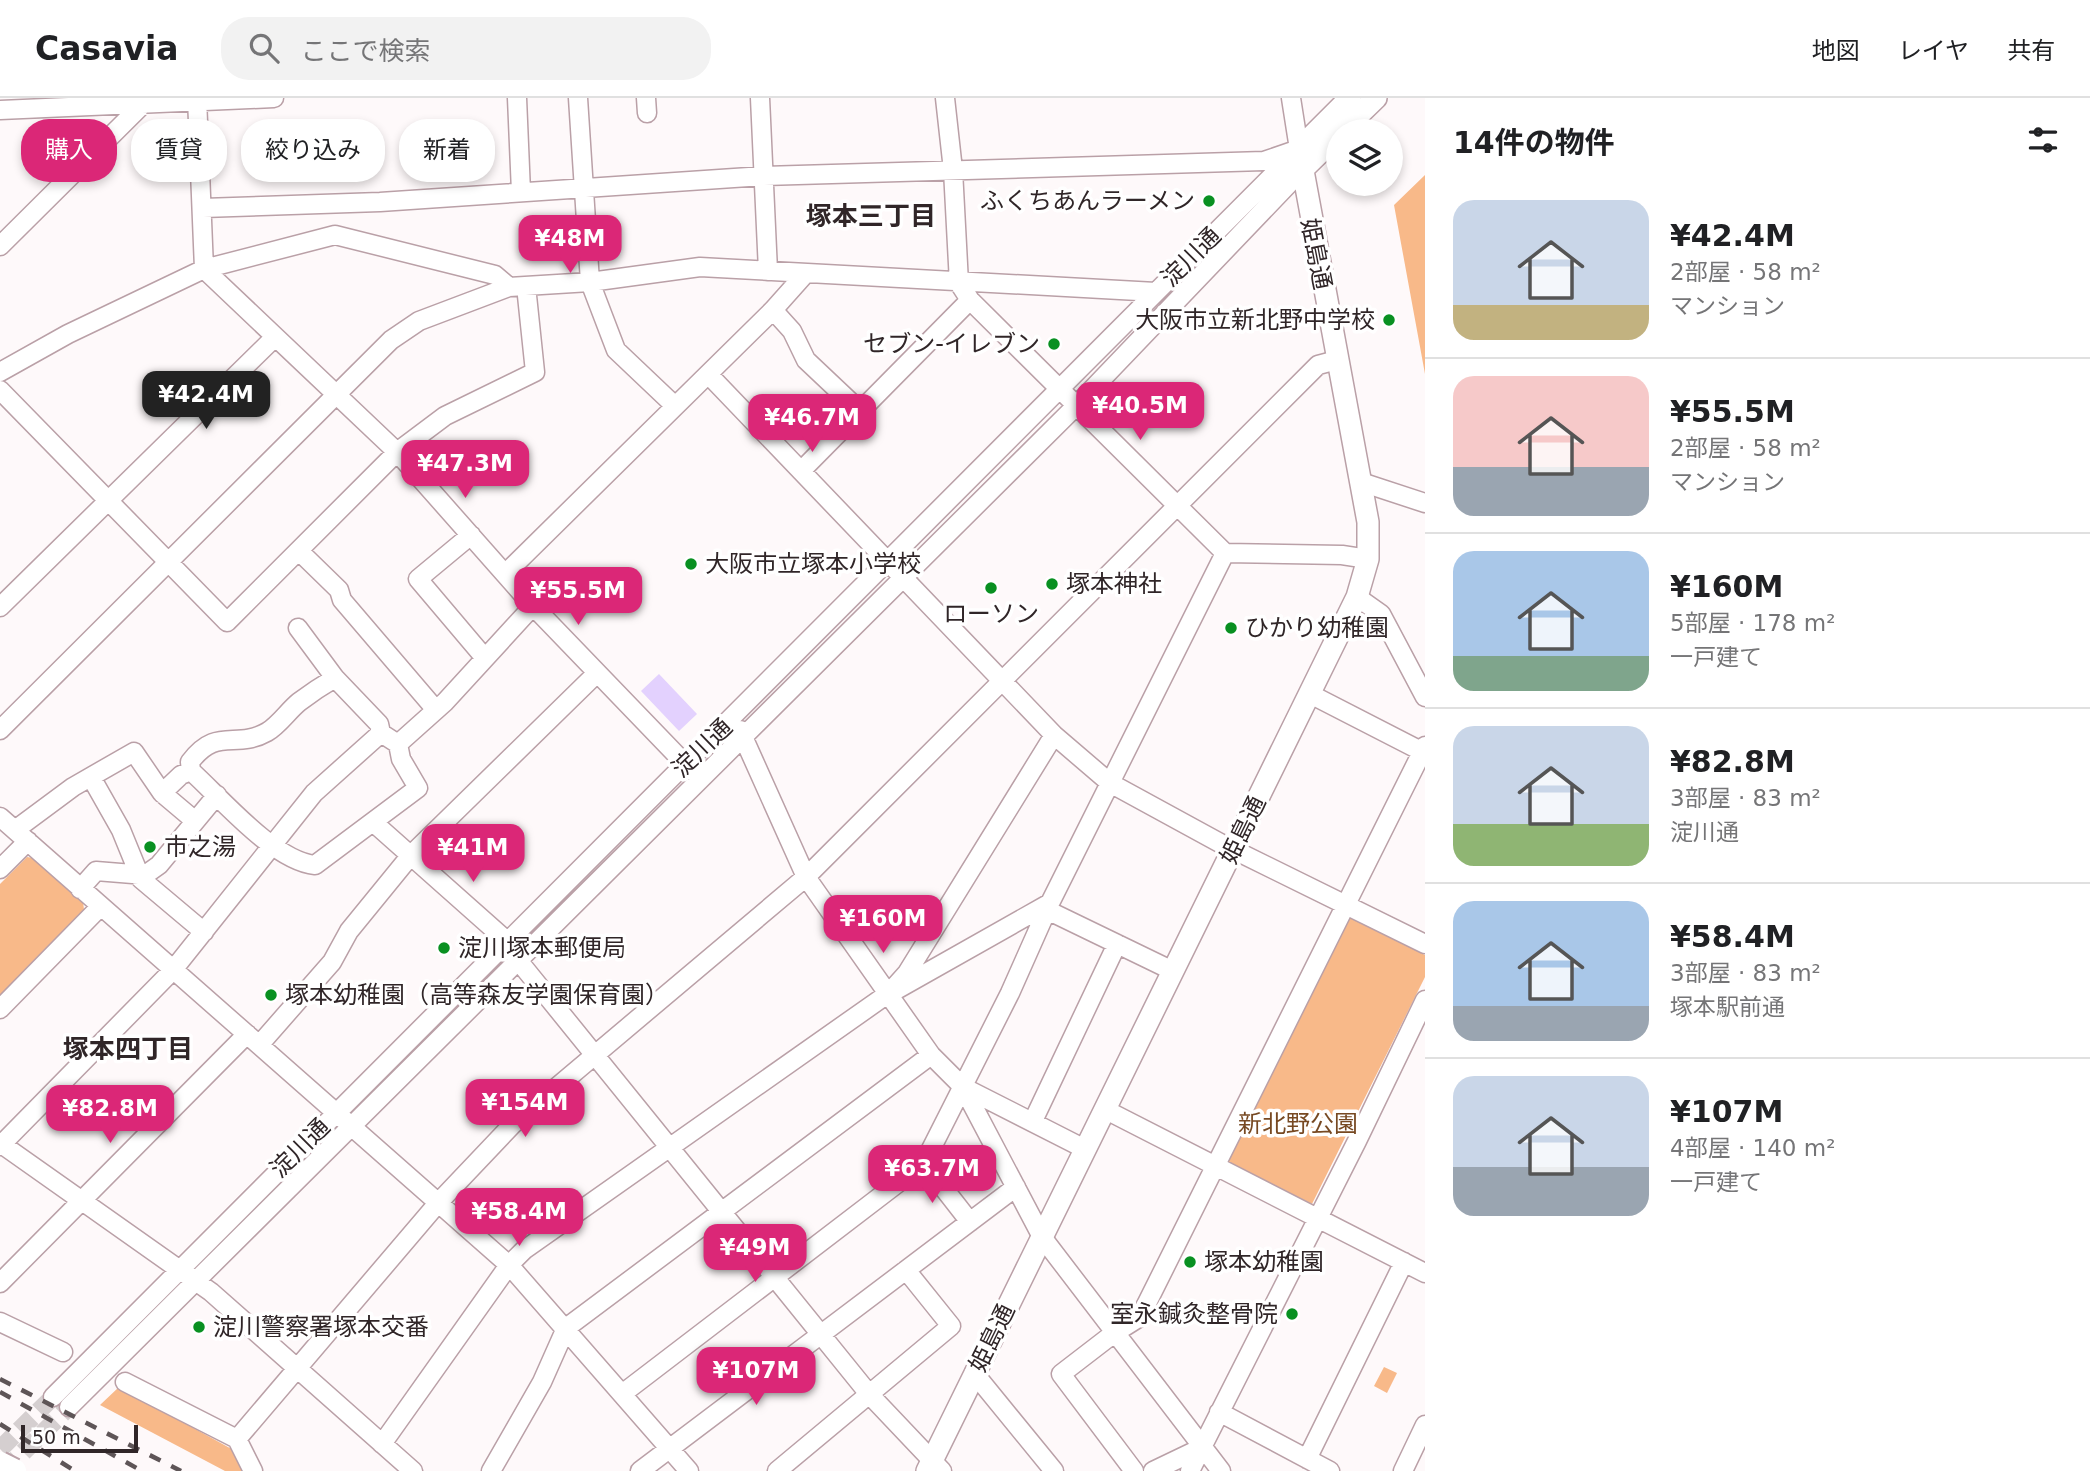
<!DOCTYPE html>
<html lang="ja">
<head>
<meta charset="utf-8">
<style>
  body { margin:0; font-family:"DejaVu Sans","Noto Sans JP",sans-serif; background:#f2f2f2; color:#202124; height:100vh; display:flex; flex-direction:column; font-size:26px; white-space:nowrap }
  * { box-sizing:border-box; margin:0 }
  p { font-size:23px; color:#757577 }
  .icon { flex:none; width:38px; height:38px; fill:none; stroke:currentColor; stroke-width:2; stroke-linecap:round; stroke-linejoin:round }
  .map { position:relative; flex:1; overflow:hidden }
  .panel { display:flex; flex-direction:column; background:#fff; width:665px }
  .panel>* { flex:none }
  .hud { position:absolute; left:21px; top:21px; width:665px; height:63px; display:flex; gap:14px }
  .fabs { position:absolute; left:1326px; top:21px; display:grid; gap:14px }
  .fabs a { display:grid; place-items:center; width:77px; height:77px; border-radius:50%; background:#fff; box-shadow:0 4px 10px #0003; font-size:35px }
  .scale { position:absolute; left:21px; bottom:18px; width:117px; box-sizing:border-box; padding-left:7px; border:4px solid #302628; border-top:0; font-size:19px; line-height:24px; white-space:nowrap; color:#302628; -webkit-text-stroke:5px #fff; paint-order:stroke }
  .price { position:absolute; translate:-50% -60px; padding:0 16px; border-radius:14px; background:#db2777; color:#fff; font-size:23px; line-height:46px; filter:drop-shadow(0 2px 4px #0008) }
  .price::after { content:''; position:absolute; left:50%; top:42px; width:21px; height:16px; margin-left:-10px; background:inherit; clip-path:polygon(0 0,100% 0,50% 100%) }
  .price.on { background:#222; color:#fff }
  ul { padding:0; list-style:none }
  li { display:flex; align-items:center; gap:21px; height:175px; padding:0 28px }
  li+li { border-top:2px solid #e0e0e0 }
  li span { display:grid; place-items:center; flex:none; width:196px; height:140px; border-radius:21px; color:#555 }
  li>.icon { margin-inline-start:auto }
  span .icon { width:84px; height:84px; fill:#fffc; stroke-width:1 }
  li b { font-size:30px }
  h2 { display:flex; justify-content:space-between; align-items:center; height:84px; padding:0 28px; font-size:30px }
  .tag { padding:0 24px; border-radius:28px; background:#fff; box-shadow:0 4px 10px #0003; font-size:24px; line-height:63px }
  .tag.on { background:#db2777; color:#fff }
  header { display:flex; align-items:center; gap:42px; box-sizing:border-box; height:98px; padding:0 35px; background:#fff; border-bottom:2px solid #e0e0e0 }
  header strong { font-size:33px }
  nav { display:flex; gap:38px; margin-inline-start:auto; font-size:24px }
  .search { width:490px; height:63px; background:#f2f2f2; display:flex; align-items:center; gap:18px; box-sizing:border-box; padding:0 24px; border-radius:28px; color:#757577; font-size:26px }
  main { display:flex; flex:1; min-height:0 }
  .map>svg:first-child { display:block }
  .green { fill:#f8b989 }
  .water { fill:#e3d1fe }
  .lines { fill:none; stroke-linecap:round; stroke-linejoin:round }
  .minor-tunnel { stroke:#d5cfd0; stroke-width:18; stroke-dasharray:18 9; stroke-linecap:butt }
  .minor-casing { stroke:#baa0a7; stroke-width:21 }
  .major-casing { stroke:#baa0a7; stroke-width:24 }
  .minor { stroke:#fff; stroke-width:18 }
  .major { stroke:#fff; stroke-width:21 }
  .rail { stroke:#5e5557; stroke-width:4.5; stroke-dasharray:12 12; stroke-linecap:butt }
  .highway-bridge-casing { stroke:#baa0a7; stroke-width:28; stroke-linecap:butt }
  .highway-bridge { stroke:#fff; stroke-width:24 }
  .poi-dot { fill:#099021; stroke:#fff; stroke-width:2.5 }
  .labels { text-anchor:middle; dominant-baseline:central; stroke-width:7; stroke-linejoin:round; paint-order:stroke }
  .poi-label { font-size:24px; fill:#302628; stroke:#fff; text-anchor:start }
  .street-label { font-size:24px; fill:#302628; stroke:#fff }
  .park-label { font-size:24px; fill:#774922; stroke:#fff }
  .neighbourhood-label { font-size:26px; font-weight:bold; fill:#302628; stroke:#fff }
</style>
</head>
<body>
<header>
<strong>Casavia</strong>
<div class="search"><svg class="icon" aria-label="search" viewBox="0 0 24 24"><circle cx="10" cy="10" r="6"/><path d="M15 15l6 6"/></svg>ここで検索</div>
<nav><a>地図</a><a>レイヤ</a><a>共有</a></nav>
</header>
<main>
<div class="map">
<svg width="1425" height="1373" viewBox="0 0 1425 1373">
  <rect width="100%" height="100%" fill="#fef9fa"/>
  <!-- green -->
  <path class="green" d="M1425 77V276L1394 107Z
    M27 759 33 760 83 803 84 812 0 897V786Z
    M1348 819 1425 857V879L1312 1106 1226 1064Z
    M1384 1269 1397 1275 1387 1295 1374 1288Z
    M119 1289 237 1354 246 1373H225L100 1307Z"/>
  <!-- water -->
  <path class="water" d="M659 576 697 616 679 633 641 593Z"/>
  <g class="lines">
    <!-- minor-tunnel -->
    <path class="minor-tunnel" d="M0 1351 53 1299
      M4 1373 69 1309"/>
    <!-- minor casing -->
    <g class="minor-casing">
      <path id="minor" d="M197 0 204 171 397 354 533 508 692 673
        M517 0 521 94
        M578 0 590 184 616 252 675 308
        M646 0 647 15
        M760 0 768 173
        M945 0 953 72 959 185 970 202 1225 455 1342 457 1368 461
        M1291 0 1299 51
        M0 12 274 0
        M203 110 380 104 764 78 1264 63 1296 52
        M0 148 141 8
        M773 212 792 233 806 262 860 313
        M0 274 68 236 204 171 335 137 495 177 509 189
        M708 276 1054 637 1110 685 1220 745 1425 846
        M0 292 227 524 397 354 445 318 535 274 526 188
        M801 373 970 202
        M1361 384 1425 405
        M471 437 418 481 484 559
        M300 454 339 492 342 502 436 612
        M505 476 773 212 806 175
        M1357 499 1381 516 1425 599
        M0 509 275 239
        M298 530 335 580 379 626 381 635
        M1310 596 1425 655
        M0 632 391 242 419 223 509 189 590 184 700 169 1156 194
        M740 632 806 779 931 957 963 989 1042 1139 1221 1373
        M191 673C221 700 274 763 315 767L418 690 401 661 398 646
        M91 679 121 732 141 781 204 834
        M162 695 194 722
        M0 719 509 1167 689 1373
        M374 725 508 844 517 861 869 1296 942 1373
        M15 732 73 689 134 654 162 695 181 677 191 673 190 664C217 628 235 652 267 634 279 627 288 613 299 604 311 595 323 587 335 580
        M0 771 28 743
        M80 791 96 773 145 777 159 767 217 697
        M1047 812 1173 873
        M896 892 1050 805
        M0 911 100 809
        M260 946 332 864 349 833 411 757 596 576
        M963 989 1085 1051
        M1106 1012 1425 1175
        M1033 1023 1117 846
        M0 1045 211 1194 413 1373
        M0 1048 173 872 314 695 381 635 398 646 445 604 533 508
        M924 1065 970 1124
        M0 1185 247 936
        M0 1224 63 1254
        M974 1275 1054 1373
        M125 1284 237 1341 253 1373
        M622 1296 924 1065 1010 895 1050 805 1225 455
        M53 1299 1299 51
        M69 1309 1077 307 1301 73
        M1219 1314 1330 1373
        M237 1341 438 1105 513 1026 806 779 1318 267 1337 262
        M382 1346 509 1167 524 1152 889 895 907 875 1054 637
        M1307 1361 1404 1164
        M491 1373 542 1284 566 1230 931 957
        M640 1373 1016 1089
        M777 1373 951 1228 906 1172
        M1134 1373 1061 1276 1113 1236 1140 1219 1425 648
        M1153 1373 1201 1350
        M1190 1373 1357 1043 1425 902
        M1403 1373 1425 1327"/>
    </g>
    <!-- major casing -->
    <g class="major-casing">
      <path id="major" d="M1342 33 1376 0
        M1301 73 1339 36
        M927 1373 1357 499 1368 461V424L1299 51 1350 0"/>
    </g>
    <!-- minor -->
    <use href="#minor" class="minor"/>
    <!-- major -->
    <use href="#major" class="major"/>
    <!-- rail -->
    <path class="rail" d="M0 1281 181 1373
      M0 1294 142 1373
      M0 1326 75 1373"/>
    <!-- highway-bridge casing -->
    <g class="highway-bridge-casing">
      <path id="highway-bridge" d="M0 1366 14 1373"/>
    </g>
    <!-- highway-bridge -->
    <use href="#highway-bridge" class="highway-bridge"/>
  </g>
  <!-- markers -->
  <g class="poi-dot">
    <circle cx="1209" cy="103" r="7"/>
    <circle cx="1389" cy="222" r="7"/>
    <circle cx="1054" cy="246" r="7"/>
    <circle cx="691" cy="466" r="7"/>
    <circle cx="1052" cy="486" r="7"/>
    <circle cx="991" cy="490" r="7"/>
    <circle cx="1231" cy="530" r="7"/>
    <circle cx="150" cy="749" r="7"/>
    <circle cx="444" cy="850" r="7"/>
    <circle cx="271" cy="897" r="7"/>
    <circle cx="1190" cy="1164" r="7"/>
    <circle cx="1292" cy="1216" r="7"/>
    <circle cx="199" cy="1229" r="7"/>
  </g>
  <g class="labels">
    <!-- poi labels -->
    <g class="poi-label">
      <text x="1195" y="103" text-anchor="end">ふくちあんラーメン</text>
      <text x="1375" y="222" text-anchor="end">大阪市立新北野中学校</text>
      <text x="1040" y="246" text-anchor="end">セブン-イレブン</text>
      <text x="705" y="466">大阪市立塚本小学校</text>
      <text x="1066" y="486">塚本神社</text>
      <text x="991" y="516" text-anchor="middle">ローソン</text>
      <text x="1245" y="530">ひかり幼稚園</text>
      <text x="164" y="749">市之湯</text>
      <text x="458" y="850">淀川塚本郵便局</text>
      <text x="285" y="897">塚本幼稚園（高等森友学園保育園）</text>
      <text x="1204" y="1164">塚本幼稚園</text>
      <text x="1278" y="1216" text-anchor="end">室永鍼灸整骨院</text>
      <text x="213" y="1229">淀川警察署塚本交番</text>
    </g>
    <!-- street labels -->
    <g class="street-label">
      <text transform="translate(1316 156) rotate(79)">姫島通</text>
      <text transform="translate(1191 159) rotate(-45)">淀川通</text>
      <text transform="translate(702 650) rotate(-44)">淀川通</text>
      <text transform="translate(1243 732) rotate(-64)">姫島通</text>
      <text transform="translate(300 1050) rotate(-45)">淀川通</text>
      <text transform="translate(992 1240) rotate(-64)">姫島通</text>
    </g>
    <!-- park labels -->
    <g class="park-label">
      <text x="1298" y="1026">新北野公園</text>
    </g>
    <!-- neighbourhood labels -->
    <g class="neighbourhood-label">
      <text x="871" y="118">塚本三丁目</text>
      <text x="128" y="951">塚本四丁目</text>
    </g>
  </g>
</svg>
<div class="fabs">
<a><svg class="icon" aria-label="layers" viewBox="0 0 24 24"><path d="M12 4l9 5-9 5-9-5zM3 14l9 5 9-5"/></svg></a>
</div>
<div class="scale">50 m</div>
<b class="price" style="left:570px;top:177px">¥48M</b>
<b class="price on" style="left:206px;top:333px">¥42.4M</b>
<b class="price" style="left:1140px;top:344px">¥40.5M</b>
<b class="price" style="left:812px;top:356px">¥46.7M</b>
<b class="price" style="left:465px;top:402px">¥47.3M</b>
<b class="price" style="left:578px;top:529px">¥55.5M</b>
<b class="price" style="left:473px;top:786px">¥41M</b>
<b class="price" style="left:883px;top:857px">¥160M</b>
<b class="price" style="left:525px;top:1041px">¥154M</b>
<b class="price" style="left:110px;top:1047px">¥82.8M</b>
<b class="price" style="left:932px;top:1107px">¥63.7M</b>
<b class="price" style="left:519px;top:1150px">¥58.4M</b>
<b class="price" style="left:755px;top:1186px">¥49M</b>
<b class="price" style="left:756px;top:1309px">¥107M</b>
<div class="hud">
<a class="tag on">購入</a>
<a class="tag">賃貸</a>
<a class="tag">絞り込み</a>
<a class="tag">新着</a>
</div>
</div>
<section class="panel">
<h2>14件の物件<svg class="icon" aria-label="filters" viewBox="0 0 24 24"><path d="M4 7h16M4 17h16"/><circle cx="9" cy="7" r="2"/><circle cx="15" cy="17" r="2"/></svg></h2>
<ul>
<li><span style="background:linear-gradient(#c9d6e8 75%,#c2b280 0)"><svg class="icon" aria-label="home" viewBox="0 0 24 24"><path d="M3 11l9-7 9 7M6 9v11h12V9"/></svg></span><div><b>¥42.4M</b><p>2部屋 · 58 m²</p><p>マンション</p></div></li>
<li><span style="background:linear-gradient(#f6c9c9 65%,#9aa5b1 0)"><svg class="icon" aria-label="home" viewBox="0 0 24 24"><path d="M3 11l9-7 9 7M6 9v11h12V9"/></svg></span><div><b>¥55.5M</b><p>2部屋 · 58 m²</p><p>マンション</p></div></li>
<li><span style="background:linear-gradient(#a9c7e8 75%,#7fa58c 0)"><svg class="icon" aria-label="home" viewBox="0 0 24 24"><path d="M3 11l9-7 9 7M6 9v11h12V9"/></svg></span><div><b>¥160M</b><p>5部屋 · 178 m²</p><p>一戸建て</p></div></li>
<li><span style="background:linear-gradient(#c9d6e8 70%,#8fb573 0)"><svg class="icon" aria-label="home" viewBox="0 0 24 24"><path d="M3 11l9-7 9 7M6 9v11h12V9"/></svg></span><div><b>¥82.8M</b><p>3部屋 · 83 m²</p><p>淀川通</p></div></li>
<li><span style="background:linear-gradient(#a9c7e8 75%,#9aa5b1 0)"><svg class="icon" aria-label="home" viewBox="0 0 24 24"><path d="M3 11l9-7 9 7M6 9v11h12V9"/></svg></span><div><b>¥58.4M</b><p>3部屋 · 83 m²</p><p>塚本駅前通</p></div></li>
<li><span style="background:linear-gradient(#c9d6e8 65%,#9aa5b1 0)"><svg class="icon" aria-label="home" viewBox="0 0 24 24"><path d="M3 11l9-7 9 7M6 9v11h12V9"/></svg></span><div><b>¥107M</b><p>4部屋 · 140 m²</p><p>一戸建て</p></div></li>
</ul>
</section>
</main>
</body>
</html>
